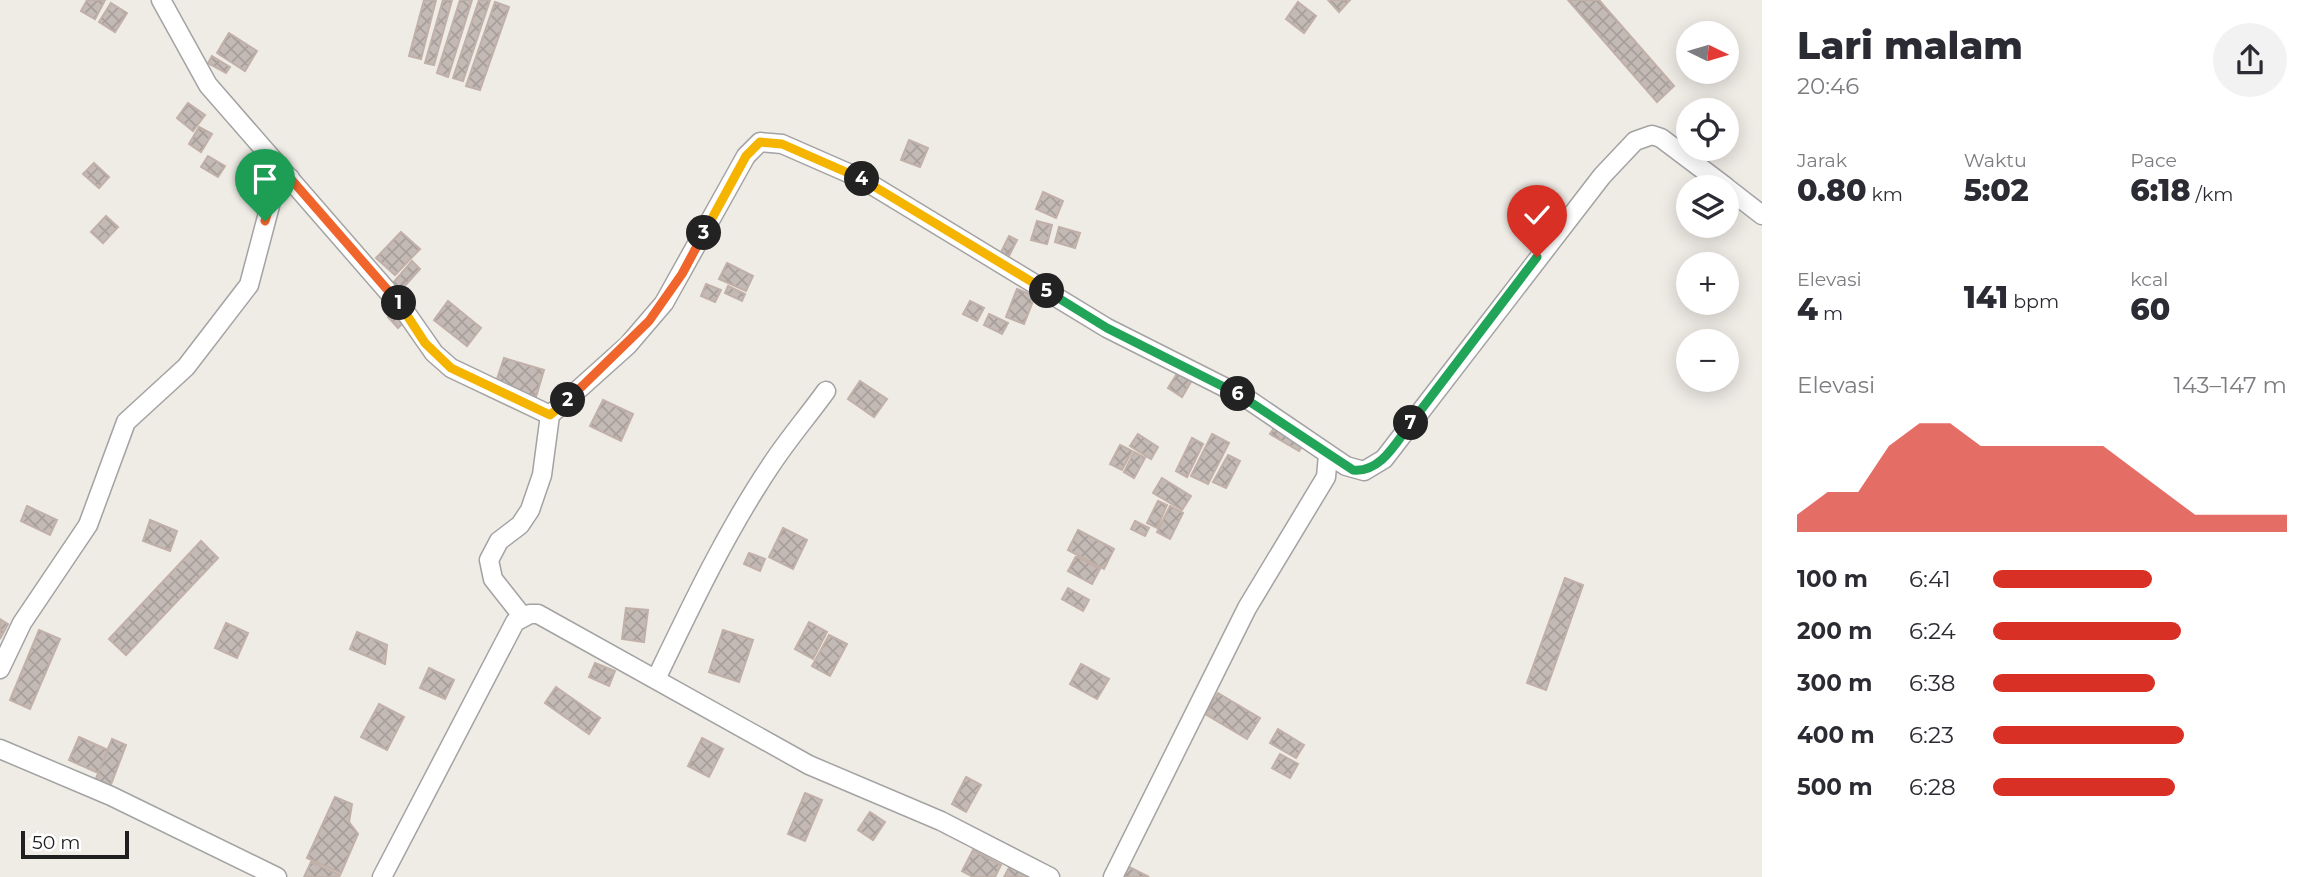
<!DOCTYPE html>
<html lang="id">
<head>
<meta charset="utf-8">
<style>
  body { margin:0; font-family:Montserrat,sans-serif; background:#f2f2f3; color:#2b2b33; height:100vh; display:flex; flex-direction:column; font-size:26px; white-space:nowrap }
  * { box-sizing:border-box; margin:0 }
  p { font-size:23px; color:#7c7c81 }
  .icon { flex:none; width:38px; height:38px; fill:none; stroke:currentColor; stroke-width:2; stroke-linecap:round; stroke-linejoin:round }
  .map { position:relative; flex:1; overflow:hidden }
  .sheet { display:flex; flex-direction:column; background:#fff; width:560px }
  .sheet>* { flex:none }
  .needle { width:46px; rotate:95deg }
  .tools { position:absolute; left:1676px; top:21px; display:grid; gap:14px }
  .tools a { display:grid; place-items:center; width:63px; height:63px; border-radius:50%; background:#fff; box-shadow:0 4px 18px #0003; font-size:35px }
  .scale { position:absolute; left:21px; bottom:18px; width:108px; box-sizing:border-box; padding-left:7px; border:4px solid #1f1f1f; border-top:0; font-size:19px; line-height:24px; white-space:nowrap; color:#1f1f1f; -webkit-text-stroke:5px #fff; paint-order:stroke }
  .pin { position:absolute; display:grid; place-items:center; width:60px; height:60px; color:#fff; margin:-72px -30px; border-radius:50% 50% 50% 0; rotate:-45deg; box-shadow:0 0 7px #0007 }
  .pin .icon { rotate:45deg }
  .km { position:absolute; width:35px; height:35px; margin:-18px; border-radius:50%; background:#222; color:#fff; font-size:19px; line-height:35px; text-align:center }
  .round { display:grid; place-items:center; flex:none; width:74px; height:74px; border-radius:37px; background:#f2f2f3 }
  .head { display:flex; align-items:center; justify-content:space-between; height:119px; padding:0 35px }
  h1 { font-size:38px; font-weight:800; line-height:52px }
  .metrics { display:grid; grid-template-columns:repeat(3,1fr); gap:10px; height:119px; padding:7px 35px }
  .metrics div { display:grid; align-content:center }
  .metrics b { font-size:30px; font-weight:800 }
  .metrics small { font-size:19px; font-weight:400 }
  .metrics p { font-size:19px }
  .chart { height:196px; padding:14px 35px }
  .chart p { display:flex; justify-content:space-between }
  .chart svg { width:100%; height:126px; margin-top:7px; fill:#d93025; opacity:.7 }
  ul { padding:0 35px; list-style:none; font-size:23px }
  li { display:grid; grid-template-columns:112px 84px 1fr; align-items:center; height:52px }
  li i { height:18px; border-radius:9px; background:#d93025 }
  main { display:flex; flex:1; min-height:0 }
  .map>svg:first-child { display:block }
  .building { fill:url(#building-cross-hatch); stroke:#c1b0a8; stroke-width:2 }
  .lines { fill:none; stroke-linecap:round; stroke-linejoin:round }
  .minor-casing { stroke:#a3a3a3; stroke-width:21 }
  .minor { stroke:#fff; stroke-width:18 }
  .split-1-casing { stroke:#fff; stroke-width:14 }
  .split-2-casing { stroke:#fff; stroke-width:14 }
  .split-3-casing { stroke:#fff; stroke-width:14 }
  .split-4-casing { stroke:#fff; stroke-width:14 }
  .split-5-casing { stroke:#fff; stroke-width:14 }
  .split-6-casing { stroke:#fff; stroke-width:14 }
  .split-7-casing { stroke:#fff; stroke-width:14 }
  .split-8-casing { stroke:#fff; stroke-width:14 }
  .split-1 { stroke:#f0652b; stroke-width:9 }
  .split-2 { stroke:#f5b400; stroke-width:9 }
  .split-3 { stroke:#f0652b; stroke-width:9 }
  .split-4 { stroke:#f5b400; stroke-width:9 }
  .split-5 { stroke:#f5b400; stroke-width:9 }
  .split-6 { stroke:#22a559; stroke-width:9 }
  .split-7 { stroke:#22a559; stroke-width:9 }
  .split-8 { stroke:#22a559; stroke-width:9 }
</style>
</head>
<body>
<main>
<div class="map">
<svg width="1762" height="877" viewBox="0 0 1762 877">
  <defs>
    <pattern id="building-cross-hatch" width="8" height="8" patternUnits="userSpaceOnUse" patternTransform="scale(1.75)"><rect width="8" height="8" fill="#c4bab5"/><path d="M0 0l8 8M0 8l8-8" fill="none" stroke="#a89f9b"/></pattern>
  </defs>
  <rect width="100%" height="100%" fill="#efebe5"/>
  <!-- building -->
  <path class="building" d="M87,0H105L95,19L81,11Z
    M424,0H436L421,59L409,56Z
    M443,0H452L434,65L425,63Z
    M460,0H472L448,77L437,73Z
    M479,0H490L463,81L453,78Z
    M1328,0H1350L1339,12Z
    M1568,0H1599L1674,86L1657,102Z
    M495,2L509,7L480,90L466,86Z
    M1298,2L1316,16L1304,33L1286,19Z
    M111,3L127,13L115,32L99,22Z
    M229,33L257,51L245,71L217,53Z
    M212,56L230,67L226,73L208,63Z
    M188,103L205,115L193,131L177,118Z
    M199,127L212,134L201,152L189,144Z
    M909,140L928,148L920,167L901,160Z
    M208,156L225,166L218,177L201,167Z
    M94,163L109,177L99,188L83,174Z
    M1043,192L1063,201L1056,218L1036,209Z
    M106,216L118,227L103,243L91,232Z
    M1037,221L1052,225L1047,244L1031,240Z
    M1059,227L1080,233L1075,248L1055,242Z
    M401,232L420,249L395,275L376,258Z
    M1009,236L1017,240L1009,256L1001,252Z
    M412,261L420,269L401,290L393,283Z
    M727,263L753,276L746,291L719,279Z
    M706,284L721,290L715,302L701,296Z
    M728,286L745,294L742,301L725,293Z
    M1017,289L1035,296L1024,324L1006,317Z
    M448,301L481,328L467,346L434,320Z
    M970,301L984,308L977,321L963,314Z
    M397,308L407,319L398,328L388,317Z
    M989,314L1008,323L1002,334L984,325Z
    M504,358L544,370L536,397L495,385Z
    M1178,372L1192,380L1182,397L1168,388Z
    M860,381L887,399L874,417L848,399Z
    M603,400L633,414L621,441L590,426Z
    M1277,423L1306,440L1299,451L1270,434Z
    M1138,434L1158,447L1151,459L1130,446Z
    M1212,434L1229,443L1208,484L1191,476Z
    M1192,438L1203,444L1187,477L1176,471Z
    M1120,445L1132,451L1122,470L1110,464Z
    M1134,452L1145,458L1134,478L1124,472Z
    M1228,455L1240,461L1226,488L1213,482Z
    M1162,478L1191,496L1182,510L1153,493Z
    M1158,501L1167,505L1157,528L1147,523Z
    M27,506L57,520L50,535L21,521Z
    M1170,506L1183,513L1170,539L1157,532Z
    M150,520L177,531L170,551L143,541Z
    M1135,521L1149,528L1145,536L1131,529Z
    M783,528L807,540L793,569L769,557Z
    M1078,530L1114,549L1104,569L1068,550Z
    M201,541L218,558L126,655L109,639Z
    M749,553L765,559L760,571L744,564Z
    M1076,556L1100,569L1092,584L1068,571Z
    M1565,578L1583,585L1546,690L1527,683Z
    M1068,588L1089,600L1083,611L1062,599Z
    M626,608L648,610L644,642L622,639Z
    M0,619L8,624L0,639Z
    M809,622L827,632L813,659L795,649Z
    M226,623L248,633L237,658L215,648Z
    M39,630L60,639L30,709L10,700Z
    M723,630L753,640L739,682L709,672Z
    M357,632L387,645L385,664L350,649Z
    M829,635L847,644L830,676L812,666Z
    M595,663L615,671L609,686L589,677Z
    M1081,664L1109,679L1097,699L1070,684Z
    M429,668L454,680L445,699L420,688Z
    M556,687L600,718L589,734L545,703Z
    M1218,693L1260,718L1247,739L1205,714Z
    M379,704L404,717L387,750L361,737Z
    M1278,729L1304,745L1296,758L1270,743Z
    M79,737L108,750L98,773L69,760Z
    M702,738L723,749L709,777L688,766Z
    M112,739L126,745L110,787L95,781Z
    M1280,754L1298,764L1290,778L1272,768Z
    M966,777L981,785L966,812L952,804Z
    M805,793L822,800L805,841L788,834Z
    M335,797L352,804L349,822L358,834L341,873L307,858Z
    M870,812L885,822L873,840L858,830Z
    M973,850L1001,865L995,877H973L962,871Z
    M311,862L340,875L339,877H304Z
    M1011,864L1030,875V877H1004Z
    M1127,866L1149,877H1122Z"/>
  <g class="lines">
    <defs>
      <path id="minor" d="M161,0L208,85L404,310L434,353L451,368L550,415
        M1727,188L1762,215
        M523,617L493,579L489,560L499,541L520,525L530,510L542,475L550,415L628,345L664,303L746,156L760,142L782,144L862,179L1107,328L1246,398L1346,466L1364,471L1384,459L1602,176L1635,141L1652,135L1661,138L1726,187
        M0,669L22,623L88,525L126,422L186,367L249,285L272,198L290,178
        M656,679C691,606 726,532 771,465C788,439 808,416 826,391
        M0,749L111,796L277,877
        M382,877L515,622L530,614H538L809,765L941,821L1050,877
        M1113,877L1247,608L1326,477L1328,455"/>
    </defs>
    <!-- minor casing -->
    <use href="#minor" class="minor-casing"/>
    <!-- minor -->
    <use href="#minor" class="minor"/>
  </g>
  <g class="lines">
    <defs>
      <path id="split-1" d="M265,221L272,198L290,178L399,303"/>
      <path id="split-2" d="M399,303L425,343L451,368L550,415L568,400"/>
      <path id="split-3" d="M568,400L649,321L682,274L704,233"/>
      <path id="split-4" d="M704,233L746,156L760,142L782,144L862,179"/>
      <path id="split-5" d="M862,179L1047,291"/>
      <path id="split-6" d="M1047,291L1107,328L1238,394"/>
      <path id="split-7" d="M1238,394L1353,470C1381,473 1396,442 1411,423"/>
      <path id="split-8" d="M1411,423L1537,257"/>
    </defs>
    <!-- split-1 casing -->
    <use href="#split-1" class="split-1-casing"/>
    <!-- split-2 casing -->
    <use href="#split-2" class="split-2-casing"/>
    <!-- split-3 casing -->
    <use href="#split-3" class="split-3-casing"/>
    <!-- split-4 casing -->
    <use href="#split-4" class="split-4-casing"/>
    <!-- split-5 casing -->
    <use href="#split-5" class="split-5-casing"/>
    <!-- split-6 casing -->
    <use href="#split-6" class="split-6-casing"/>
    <!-- split-7 casing -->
    <use href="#split-7" class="split-7-casing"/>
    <!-- split-8 casing -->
    <use href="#split-8" class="split-8-casing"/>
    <!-- split-1 -->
    <use href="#split-1" class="split-1"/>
    <!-- split-2 -->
    <use href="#split-2" class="split-2"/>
    <!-- split-3 -->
    <use href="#split-3" class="split-3"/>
    <!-- split-4 -->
    <use href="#split-4" class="split-4"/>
    <!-- split-5 -->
    <use href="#split-5" class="split-5"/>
    <!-- split-6 -->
    <use href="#split-6" class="split-6"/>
    <!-- split-7 -->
    <use href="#split-7" class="split-7"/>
    <!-- split-8 -->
    <use href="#split-8" class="split-8"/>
  </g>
</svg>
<div class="tools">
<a><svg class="needle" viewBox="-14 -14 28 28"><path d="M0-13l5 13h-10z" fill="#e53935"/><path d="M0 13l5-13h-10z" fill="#7c7c81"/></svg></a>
<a><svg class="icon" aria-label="locate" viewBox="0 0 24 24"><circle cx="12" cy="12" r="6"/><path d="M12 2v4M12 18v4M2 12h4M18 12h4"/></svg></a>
<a><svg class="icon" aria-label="layers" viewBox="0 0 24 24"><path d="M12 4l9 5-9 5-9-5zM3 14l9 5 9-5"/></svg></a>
<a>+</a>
<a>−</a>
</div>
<div class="scale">50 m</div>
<div class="pin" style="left:265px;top:221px;background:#1e9e55"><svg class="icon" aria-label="arrive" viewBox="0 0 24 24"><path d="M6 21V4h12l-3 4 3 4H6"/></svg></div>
<div class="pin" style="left:1537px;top:257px;background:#d93025"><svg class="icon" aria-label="check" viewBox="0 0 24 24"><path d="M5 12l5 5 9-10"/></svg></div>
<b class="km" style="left:399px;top:303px">1</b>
<b class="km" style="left:568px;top:400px">2</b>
<b class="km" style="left:704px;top:233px">3</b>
<b class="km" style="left:862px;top:179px">4</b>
<b class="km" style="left:1047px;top:291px">5</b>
<b class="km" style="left:1238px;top:394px">6</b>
<b class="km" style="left:1411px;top:423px">7</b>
</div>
<section class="sheet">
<div class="head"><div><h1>Lari malam</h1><p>20:46</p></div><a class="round"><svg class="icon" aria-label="share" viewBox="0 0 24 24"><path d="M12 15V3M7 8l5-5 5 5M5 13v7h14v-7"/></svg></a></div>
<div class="metrics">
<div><p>Jarak</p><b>0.80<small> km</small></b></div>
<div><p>Waktu</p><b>5:02</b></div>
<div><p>Pace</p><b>6:18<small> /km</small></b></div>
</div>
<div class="metrics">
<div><p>Elevasi</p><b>4<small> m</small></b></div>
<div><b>141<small> bpm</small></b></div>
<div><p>kcal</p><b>60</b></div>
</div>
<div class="chart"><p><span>Elevasi</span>143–147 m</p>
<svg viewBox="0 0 160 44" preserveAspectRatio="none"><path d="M0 44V38L10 30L20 30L30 14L40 6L50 6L60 14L70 14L80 14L90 14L100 14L110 22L120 30L130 38L140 38L150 38L160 38V44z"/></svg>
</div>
<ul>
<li><b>100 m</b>6:41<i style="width:54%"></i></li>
<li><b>200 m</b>6:24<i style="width:64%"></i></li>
<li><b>300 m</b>6:38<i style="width:55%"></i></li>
<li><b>400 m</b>6:23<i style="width:65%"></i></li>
<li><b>500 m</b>6:28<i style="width:62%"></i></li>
</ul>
</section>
</main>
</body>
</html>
